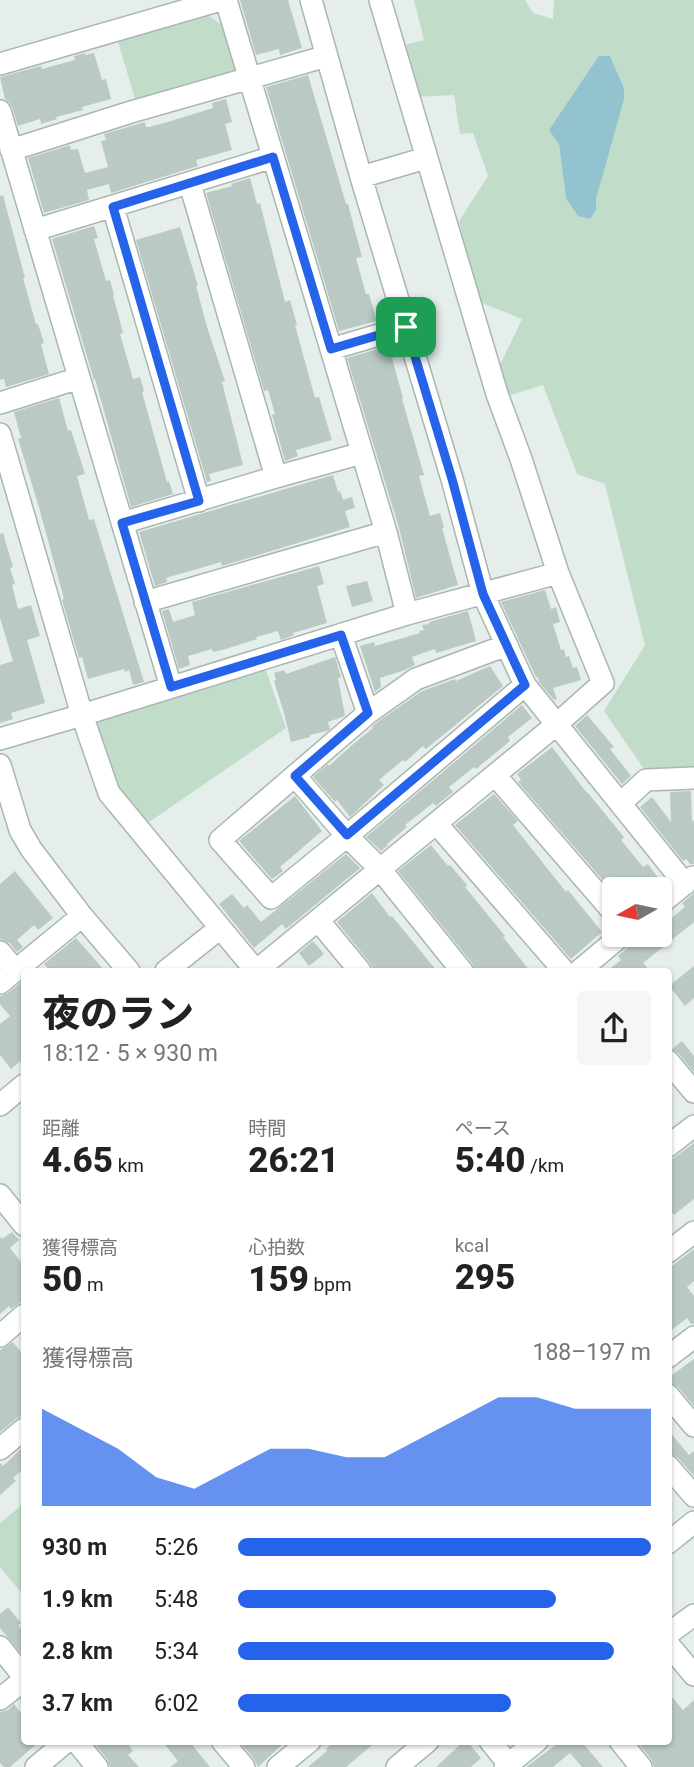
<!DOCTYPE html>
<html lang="ja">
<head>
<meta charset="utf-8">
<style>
  body { margin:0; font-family:Roboto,"Noto Sans JP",sans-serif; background:#f6f6f6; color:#222; height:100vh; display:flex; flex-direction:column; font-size:26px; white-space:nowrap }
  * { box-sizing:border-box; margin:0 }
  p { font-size:23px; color:#767676 }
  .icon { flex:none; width:38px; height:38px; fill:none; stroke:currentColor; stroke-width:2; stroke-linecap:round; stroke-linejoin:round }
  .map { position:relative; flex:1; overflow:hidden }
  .side { position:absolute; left:21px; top:968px; width:651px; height:777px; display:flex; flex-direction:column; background:#fff; border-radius:7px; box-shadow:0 2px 5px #0004 }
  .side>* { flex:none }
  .needle { width:46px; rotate:261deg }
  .buttons { position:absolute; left:602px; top:877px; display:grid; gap:14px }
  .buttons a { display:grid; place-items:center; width:70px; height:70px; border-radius:7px; background:#fff; box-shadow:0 2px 5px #0004; font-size:35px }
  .pin { position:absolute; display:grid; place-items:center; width:60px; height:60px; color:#fff; margin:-30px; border-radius:14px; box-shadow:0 4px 10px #0006 }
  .round { display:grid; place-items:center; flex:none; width:74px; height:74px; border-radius:7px; background:#f6f6f6 }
  .head { display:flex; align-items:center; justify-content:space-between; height:119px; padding:0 21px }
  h1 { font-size:38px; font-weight:800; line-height:52px }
  .stats { display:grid; grid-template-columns:repeat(3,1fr); gap:10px; height:119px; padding:7px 21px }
  .stats div { display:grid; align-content:center }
  .stats b { font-size:35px; font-weight:800 }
  .stats small { font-size:19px; font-weight:400 }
  .stats p { font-size:19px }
  .chart { height:196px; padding:14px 21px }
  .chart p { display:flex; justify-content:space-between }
  .chart svg { width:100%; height:126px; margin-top:7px; fill:#2563eb; opacity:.7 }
  ul { padding:0 21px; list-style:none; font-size:23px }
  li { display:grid; grid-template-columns:112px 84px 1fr; align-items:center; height:52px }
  li i { height:18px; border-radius:9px; background:#2563eb }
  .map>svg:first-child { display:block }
  .green { fill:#c1ddca; fill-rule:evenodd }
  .water { fill:#92c3ce }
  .building { fill:#bbc9c4 }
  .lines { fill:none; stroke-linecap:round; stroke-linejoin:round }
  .minor-casing { stroke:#a9b6b2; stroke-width:24 }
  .minor { stroke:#fff; stroke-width:21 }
  .route-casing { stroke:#fff; stroke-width:14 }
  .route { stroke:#2563eb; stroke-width:9 }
</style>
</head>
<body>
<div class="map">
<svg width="694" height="1767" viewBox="0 0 694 1767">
  <rect width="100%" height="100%" fill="#e6eeeb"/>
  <!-- green -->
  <path class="green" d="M414,0H525L533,13L553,19L554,0H694V768L646,772L604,711L645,645L605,484L577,474L543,385L508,396L498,369L522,319L477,301L459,221L488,176L473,133L460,134L454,95L415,97L401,46L424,40ZM610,56L624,88L596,199V210L566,198L559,144Z
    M209,16L221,24L236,68L231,76L136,102L118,42Z
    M262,659L286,728L139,829L82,715Z
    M24,1503V1596L0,1567V1523Z"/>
  <!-- water -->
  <path class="water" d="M599,56H610L624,88V99L596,199V210L590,219L578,216L566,198L559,144L549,130Z"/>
  <!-- building -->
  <path class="building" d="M240,0H288L302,48L280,55L279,49L256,55Z
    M85,53V55L94,53L102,80L106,79L111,99L82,107L83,110L56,117L57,119L41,124L40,119L18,126L12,107L9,102L5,99L0,77L41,66L42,69L75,60L74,56Z
    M308,75L346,204H348L362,257L356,258L366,294H369L377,321L339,331L266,87Z
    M226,99L232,122L225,124L232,150L196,160L198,166L111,193L109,184L87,190L89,200L44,213L28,158L70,145L71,150L78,149L85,173L108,167L101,141L106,140L104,134L145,122L146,127H149L171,121L213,108L212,103Z
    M250,178L257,204L260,203L285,302L290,300L297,325H295L315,398L319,397L332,440L296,450L298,456L285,461L272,415L275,414L268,390L264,391L206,193L232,186L231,184Z
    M3,195L25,278H23L36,324H38L44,343L41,344L49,374L6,387L4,379L0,380V196Z
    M94,226L98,238L94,239L106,281L110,280L114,295H113L123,333L120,334L133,379L140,377L144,391L142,392L167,482L169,481L173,494L131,507L95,379L94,380L52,239Z
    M180,227L198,286H196L207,327L225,381L222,382L243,465L209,474L211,481L207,482L136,240Z
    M392,345L395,357L392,358L403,398L402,399L424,475L419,476L430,516L440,513L444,528H442L458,585L416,598L399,528L347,358Z
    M59,398L68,431L71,430L85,474L77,476L89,520L94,519L144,682L133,685L129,670L125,672L124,669L88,679L82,657L79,658L62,600L64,599L38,504L18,439L21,438L14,412Z
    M333,475L338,492L340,491L343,500L352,497L355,508L345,511L350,527L222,566L221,562L166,578L167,582L155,586L139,532Z
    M3,533L13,567L10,568L15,584L12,585L18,609L31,605L40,636L27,640L45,703L11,713L13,719L0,723V665L13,661L0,618V534Z
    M319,566L324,584L317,586L327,623L293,633L294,635L281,640L278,631L256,637L257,639L226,649L213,652L212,649L188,656L190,665L179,669L162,611L169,609L173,622L195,615L192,602Z
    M367,581L373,601L352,607L346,586Z
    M545,590L551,609L556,607L560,622L553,624L561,650L564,649L566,657L569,656L573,668L577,667L581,680L553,688L557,699L554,700L539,682L538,677H536L501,602Z
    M468,611L476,641L436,653L435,649L412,657L415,665L405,670L380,678L381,687L375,692L360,646L374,642L375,646L420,633L419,631L424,630L422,625L429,624V622Z
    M335,657L341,677L338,678L345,716L328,722L330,729L327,731L310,735V737L291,742L284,713L274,681L276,680L274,673L284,670L286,674Z
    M490,666L503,686L426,749L423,746L405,762L403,760L379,780L384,785L350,817L337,800L335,802L313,777L328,764L329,766L351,746L373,728L372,727L376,723L422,691L455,679L456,681Z
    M522,705L532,718L508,737L510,741L476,769L474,767L449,787L453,792L436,806L433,803L405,825L407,827L387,844L388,845L381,851L366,837Z
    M587,715L614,747L610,749L631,776L622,784L575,726Z
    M552,747L587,793H588L624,837L621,840L643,867L648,864L657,876L656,878L662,885L658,889H614V893L518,782L521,780L517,774Z
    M691,791L692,822L694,820V864H690L686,859L683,861L640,807L652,797L671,822L670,792Z
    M494,794L518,821L513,825L566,892L568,890L602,932L571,959L455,825Z
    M295,796L322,831L280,867L283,871L272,879L239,841Z
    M431,845L448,866L450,865L467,885L465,887L505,936L503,937L530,971H475L472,963L398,871Z
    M346,854L360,868L286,929L282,924L254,948L219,904L232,894L244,908L247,905L261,922Z
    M15,871L53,918L38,930L34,925L17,940L23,947L17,952L10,943L0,939V884Z
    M372,893L390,917L392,916L437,971H374L370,963L337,922Z
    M694,893V922L643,963L650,971H607L621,960L618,956L644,934H660V917L664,916L668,921L685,907L682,903Z
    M76,938L105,971H50L44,964Z
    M313,941L324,954L309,966L299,953Z
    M694,966V998L685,1006L669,986Z
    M24,980V1058L11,1069L0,1055V1024L10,1016L0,1004V996L8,993Z
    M682,1041L694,1056V1072L678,1053L672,1049Z
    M694,1143V1199L674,1215L668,1208V1162Z
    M12,1232L19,1240L10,1248L24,1266V1300L11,1309L9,1306L0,1314V1237L2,1239Z
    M694,1249V1281L687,1287L694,1296V1324H691L687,1318L668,1333V1269Z
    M13,1342L24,1356V1415L16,1419L0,1432V1350Z
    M694,1359V1406L678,1387L668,1382V1378Z
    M668,1430L689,1455L694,1451V1476L677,1457L668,1453Z
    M24,1446V1468L13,1478L16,1481L0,1495V1463L3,1466Z
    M8,1607L21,1623L18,1625L24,1633V1657L0,1628V1614Z
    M668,1692L683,1710L694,1700V1767H654L651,1759L637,1741H668Z
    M14,1704L24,1717V1741H40L10,1767H4L0,1763V1712L8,1710Z
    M93,1741H126L133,1751L128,1755L139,1767H110L107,1759Z
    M162,1741H189L210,1767H170L178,1761Z
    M239,1741H286L258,1767L254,1759Z
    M335,1741H377L346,1767H308L327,1751L326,1749Z
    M464,1741H467L481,1758L471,1767H436Z
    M561,1741H583L582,1742L603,1767H582L570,1753L553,1767H526Z"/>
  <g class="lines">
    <defs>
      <path id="minor" d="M311,0L361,177L452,479L483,594L525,685L685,884
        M0,64L221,0
        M0,111L171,687
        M11,150L131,112L327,56
        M361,177L426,158
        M190,184L276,477
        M113,207L199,501
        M35,230L273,157
        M331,349L406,327
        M0,403L79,378
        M0,434L82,715L109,793L256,971
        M122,523L276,477L362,453
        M145,602L386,532
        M407,614L558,573
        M341,635L368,713
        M507,645L416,679L368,713L220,840L271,898L347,836L525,685
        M0,739L82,715L407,614L386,532L226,0
        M0,765L20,830L31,849L82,916L129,971
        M495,775L614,913
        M295,776L347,836L380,869L462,971
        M621,803L646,780L694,778
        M436,823L564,971
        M660,904L693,877
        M318,920L360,971
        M0,952L15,970
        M166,971L220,928
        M256,971L557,724L603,683L558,573L521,459L497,394L380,0
        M579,971L623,934
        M0,983L82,916
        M668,1061L694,1092
        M0,1105L24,1085
        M668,1146L694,1126
        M0,1195L24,1225
        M668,1252L694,1232
        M0,1336L24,1315
        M668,1357L694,1337
        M668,1395L694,1426
        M0,1449L24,1429
        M668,1466L694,1496
        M668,1543L694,1522
        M668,1634L694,1615
        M668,1644L694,1675
        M0,1647L24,1677
        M0,1699L24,1680
        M76,1741L97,1767
        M222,1741L244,1767
        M490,1741L511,1767
        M620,1741L641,1767
        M36,1767L67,1741
        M278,1767L310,1741
        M397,1767L428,1741
        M505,1767L537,1741"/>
    </defs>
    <!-- minor casing -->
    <use href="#minor" class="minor-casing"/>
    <!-- minor -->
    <use href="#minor" class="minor"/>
  </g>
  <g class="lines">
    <defs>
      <path id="route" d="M273,157L331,349L406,327L452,479L483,594L525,685L347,835L295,776L368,713L341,635L171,687L122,523L199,501L113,207Z"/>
    </defs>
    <!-- route casing -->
    <use href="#route" class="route-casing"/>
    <!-- route -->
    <use href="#route" class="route"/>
  </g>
</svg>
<div class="buttons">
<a><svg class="needle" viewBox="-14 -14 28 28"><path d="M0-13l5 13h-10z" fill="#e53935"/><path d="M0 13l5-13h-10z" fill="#767676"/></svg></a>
</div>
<div class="pin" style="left:406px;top:327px;background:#1e9e55"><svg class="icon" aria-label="arrive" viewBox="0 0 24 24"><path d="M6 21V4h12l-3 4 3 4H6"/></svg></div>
<section class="side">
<div class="head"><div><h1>夜のラン</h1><p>18:12 · 5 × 930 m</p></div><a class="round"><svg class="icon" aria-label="share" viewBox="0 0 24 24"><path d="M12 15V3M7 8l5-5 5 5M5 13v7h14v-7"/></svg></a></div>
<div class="stats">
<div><p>距離</p><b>4.65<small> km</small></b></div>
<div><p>時間</p><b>26:21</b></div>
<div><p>ペース</p><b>5:40<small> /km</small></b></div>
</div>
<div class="stats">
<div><p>獲得標高</p><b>50<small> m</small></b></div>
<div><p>心拍数</p><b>159<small> bpm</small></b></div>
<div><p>kcal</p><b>295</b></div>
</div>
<div class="chart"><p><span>獲得標高</span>188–197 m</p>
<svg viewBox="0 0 160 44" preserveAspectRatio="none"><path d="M0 44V10L10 17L20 24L30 34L40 38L50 31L60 24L70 24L80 27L90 27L100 20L110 13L120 6L130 6L140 10L150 10L160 10V44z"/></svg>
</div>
<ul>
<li><b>930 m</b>5:26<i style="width:100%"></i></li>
<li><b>1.9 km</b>5:48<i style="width:77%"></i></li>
<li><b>2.8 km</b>5:34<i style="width:91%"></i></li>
<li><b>3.7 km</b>6:02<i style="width:66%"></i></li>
</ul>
</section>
</div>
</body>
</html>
